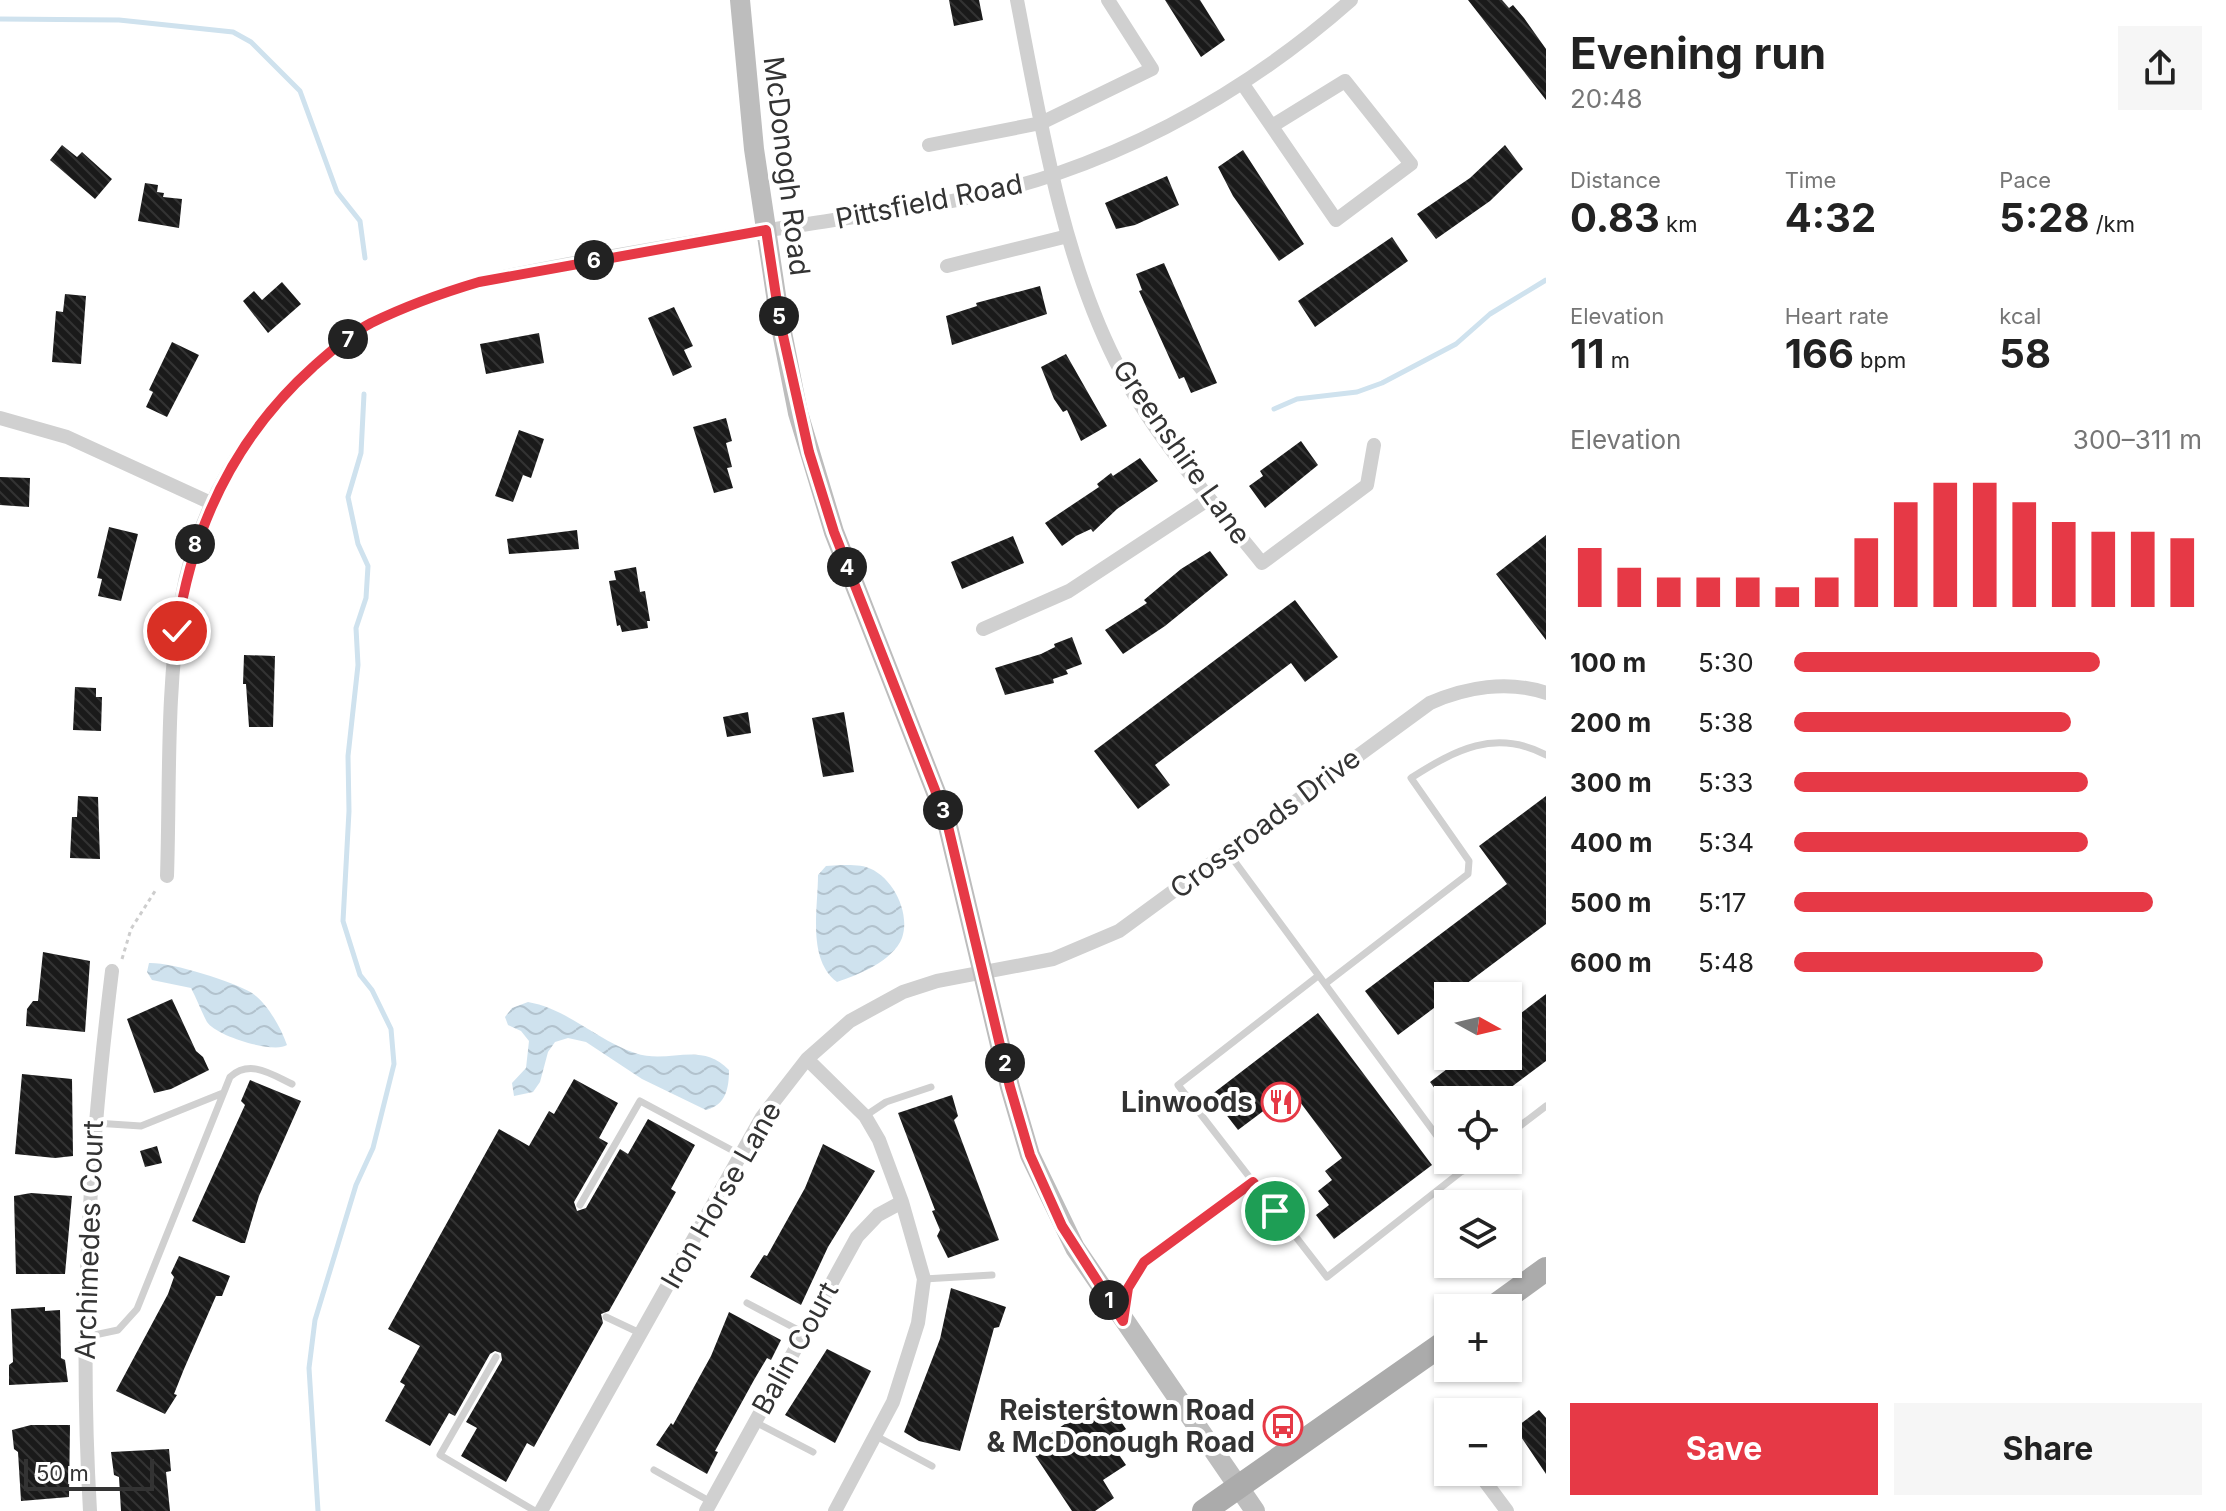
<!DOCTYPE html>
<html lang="en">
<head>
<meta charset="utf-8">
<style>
  body { margin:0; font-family:Inter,sans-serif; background:#f6f6f6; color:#222; height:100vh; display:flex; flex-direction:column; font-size:30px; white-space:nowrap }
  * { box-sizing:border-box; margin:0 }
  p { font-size:26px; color:#767676 }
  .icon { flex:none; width:44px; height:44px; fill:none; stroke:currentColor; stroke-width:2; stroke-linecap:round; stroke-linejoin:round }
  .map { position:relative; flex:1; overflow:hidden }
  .side { display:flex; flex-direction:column; background:#fff; width:680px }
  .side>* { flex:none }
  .needle { width:52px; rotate:98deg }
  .fabs { position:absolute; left:1434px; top:982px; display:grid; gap:16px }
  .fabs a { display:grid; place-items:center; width:88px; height:88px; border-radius:0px; background:#fff; box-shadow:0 2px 6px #0004; font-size:40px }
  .scale { position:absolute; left:24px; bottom:20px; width:130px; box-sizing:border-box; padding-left:8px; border:4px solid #333; border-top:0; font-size:22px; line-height:28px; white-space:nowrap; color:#333; -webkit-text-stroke:6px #fff; paint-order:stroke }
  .pin { position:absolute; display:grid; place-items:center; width:68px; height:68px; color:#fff; margin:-34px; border:4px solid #fff; border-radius:50%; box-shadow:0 2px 8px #0007 }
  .km { position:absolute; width:40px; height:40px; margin:-20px; border-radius:50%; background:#222; color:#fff; font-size:22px; line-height:40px; text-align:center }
  .round { display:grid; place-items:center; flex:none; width:84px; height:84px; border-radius:0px; background:#f6f6f6 }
  .overview { display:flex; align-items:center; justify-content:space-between; height:136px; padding:0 24px }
  h1 { font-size:44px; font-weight:700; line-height:60px }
  .figures { display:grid; grid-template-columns:repeat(3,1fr); gap:12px; height:136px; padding:8px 24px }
  .figures div { display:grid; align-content:center }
  .figures b { font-size:40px; font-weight:700 }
  .figures small { font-size:22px; font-weight:400 }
  .figures p { font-size:22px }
  .chart { height:224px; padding:16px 24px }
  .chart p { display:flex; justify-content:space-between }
  .chart svg { width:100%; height:144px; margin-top:8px; stroke:#e63946; stroke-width:6 }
  .action { display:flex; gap:16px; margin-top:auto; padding:16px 24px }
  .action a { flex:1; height:92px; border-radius:0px; background:#e63946; color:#fff; font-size:32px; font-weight:700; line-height:92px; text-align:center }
  .action a+a { background:#f6f6f6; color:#222 }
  ul { padding:0 24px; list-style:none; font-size:26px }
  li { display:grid; grid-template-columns:128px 96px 1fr; align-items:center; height:60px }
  li i { height:20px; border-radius:10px; background:#e63946 }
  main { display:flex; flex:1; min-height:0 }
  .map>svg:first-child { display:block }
  .water { fill:url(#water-waves) }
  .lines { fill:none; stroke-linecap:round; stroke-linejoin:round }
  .stream { stroke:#cfe2ee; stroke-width:5 }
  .building { fill:url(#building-back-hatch) }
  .path { stroke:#cdcdcd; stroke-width:3; stroke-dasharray:4 4; stroke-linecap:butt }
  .lane { stroke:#d0d0d0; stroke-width:7 }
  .street { stroke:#d0d0d0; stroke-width:14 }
  .secondary { stroke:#bdbdbd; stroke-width:20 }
  .primary { stroke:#ababab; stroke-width:24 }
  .route-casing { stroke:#fff; stroke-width:16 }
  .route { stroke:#e63946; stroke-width:10 }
  .labels { text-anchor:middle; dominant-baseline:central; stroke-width:8; stroke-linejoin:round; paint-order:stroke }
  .street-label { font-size:28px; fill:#333; stroke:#fff }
  .poi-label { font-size:28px; font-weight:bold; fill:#333; stroke:#fff; text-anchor:end }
</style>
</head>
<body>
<main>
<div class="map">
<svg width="1546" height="1511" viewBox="0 0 1546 1511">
  <defs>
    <pattern id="water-waves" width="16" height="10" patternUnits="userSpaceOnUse" patternTransform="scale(2)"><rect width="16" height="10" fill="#cfe2ee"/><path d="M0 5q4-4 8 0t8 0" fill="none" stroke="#b2c2cd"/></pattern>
    <pattern id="building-back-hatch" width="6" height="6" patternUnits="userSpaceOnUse" patternTransform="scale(2)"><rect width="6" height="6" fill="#1a1a1a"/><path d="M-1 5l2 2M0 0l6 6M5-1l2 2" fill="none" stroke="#333"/></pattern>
  </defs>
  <rect width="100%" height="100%" fill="#fff"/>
  <!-- water -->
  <path class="water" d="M841,865C849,865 859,865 866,867C892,875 911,912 902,938C893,961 858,975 837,982C807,959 818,910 818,875L826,866Z
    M149,963C170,962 233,981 252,993C268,1004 281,1028 287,1045C274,1054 216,1036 207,1022C201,1011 197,999 191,988L152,980L147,972Z
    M528,1002C568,1009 596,1040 635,1053C669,1065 700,1040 729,1070C729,1088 726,1105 706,1110L642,1079L586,1042L568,1038L555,1042L548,1052L540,1082L533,1092L514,1096L512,1083L526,1068L529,1041L521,1031L508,1025L505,1017L512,1008Z"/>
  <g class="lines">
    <!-- stream -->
    <path class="stream" d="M0,19L119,20L233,32L251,42L300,91L337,192L360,221L365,258
      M1274,409L1297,399L1357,392L1382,383L1456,344L1490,314L1546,280
      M318,1511L309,1368L315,1320L356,1185L373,1148L394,1064L391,1029L372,990L360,975L343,921L349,811L348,756L358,665L356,628L366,598L368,566L358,544L348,497L361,453L364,394"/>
  </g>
  <!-- building -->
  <path class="building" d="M949,0H979L983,20L954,26Z
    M1165,0H1200L1225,40L1201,57Z
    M1468,0H1502L1509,8L1513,5L1524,18L1546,49V100Z
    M62,145L77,157L82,152L112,179L95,199L50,160Z
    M1505,145L1523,169L1490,201L1436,239L1417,214L1470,178Z
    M1243,150L1304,244L1279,261L1233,196L1218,167Z
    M1167,176L1179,205L1135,225L1116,229L1105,203Z
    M145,183L158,185L157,192L164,193L163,197L182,199L179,228L138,221Z
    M1392,237L1408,261L1315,327L1298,301Z
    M1164,263L1217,383L1191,393L1184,377L1179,379L1139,291L1142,290L1136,274Z
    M282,282L301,304L268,333L243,301L254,291L262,300Z
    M1040,286L1047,314L952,345L946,316L977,306L976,303Z
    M65,294L86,296L81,364L52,362L56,311L63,312Z
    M674,307L693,346L684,350L692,367L673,376L648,318Z
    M539,333L544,363L486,374L480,344Z
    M172,342L199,355L167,417L146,407L153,392L149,390Z
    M1066,354L1107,426L1081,441L1067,410L1063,412L1054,399L1041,367Z
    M726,418L732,441L726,443L732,467L727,468L733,488L714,493L693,427Z
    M519,430L544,439L531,478L523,475L513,502L495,496Z
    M1301,441L1318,465L1265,508L1249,486L1263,476L1260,471Z
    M1140,458L1158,481L1117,509L1093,532L1091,529L1076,536L1062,546L1045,523L1099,487L1097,484L1111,473L1113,476Z
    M0,477L30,478L29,507L0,505Z
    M109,527L138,534L121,601L98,596L102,579L97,578Z
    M577,530L579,549L509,554L507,539Z
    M1546,535V640L1496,574Z
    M1013,536L1024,563L962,589L951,562Z
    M1210,551L1228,575L1165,626L1123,654L1105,630L1147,603L1144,600L1181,569Z
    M636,567L640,592L645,591L650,621H647L648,628L622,632L620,625L617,626L609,581L616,580L614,571Z
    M1295,600L1338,657L1305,682L1291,663L1155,765L1170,785L1138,809L1094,751Z
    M1072,637L1082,664L1066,670L1068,674L1053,679L1054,683L1005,695L995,668L1041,654L1055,647L1054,644Z
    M244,655L275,656L273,727H249L246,684H243Z
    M75,687L96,688V697H102L101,731L73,730Z
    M748,712L751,733L727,737L723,717Z
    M844,712L854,772L823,777L812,718Z
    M78,796L98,797L100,859L70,858L72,817H77Z
    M1546,796V924L1398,1035L1365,991L1507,884L1479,846Z
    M43,952L90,961L85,1032L26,1026L27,1009L33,1001H38Z
    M1546,994V1061L1494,1100H1443L1430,1082L1464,1056H1508V1023Z
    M172,999L196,1051L203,1057L209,1070L171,1089L154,1093L127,1019Z
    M1318,1013L1432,1165L1334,1239L1316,1215L1329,1205L1318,1191L1332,1180L1325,1171L1342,1158L1300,1102L1283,1115L1274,1103L1238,1130L1211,1095Z
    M22,1074L72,1079L73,1156L55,1158L15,1154Z
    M574,1079L618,1103L599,1138L608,1143L574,1202L577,1211L586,1208L620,1149L628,1154L648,1119L695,1145L671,1189L676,1192L609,1311L601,1314L603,1323L534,1447L527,1443L506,1482L461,1456L477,1428L466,1422L502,1360L501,1353L495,1351L490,1354L455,1416L449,1413L430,1446L385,1421L405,1385L400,1382L420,1346L388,1329L499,1129L529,1146L549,1111L554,1114Z
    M250,1080L301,1101L259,1196L245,1243H241L192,1221L245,1105L241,1101Z
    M952,1095L958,1116L954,1120L999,1240L948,1258L937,1236L940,1230L932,1211L935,1210L898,1113Z
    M823,1144L875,1171L828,1247L801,1305L750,1277L764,1255L767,1256L805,1188Z
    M157,1146L162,1163L145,1167L140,1151Z
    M31,1193L72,1196L65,1274H16L14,1196Z
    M179,1256L230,1276L222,1296H216L184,1369L174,1394L177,1395L165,1414L116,1391L168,1294L174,1277L171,1273Z
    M951,1288L1006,1307L999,1327L994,1328L960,1451L919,1441L904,1432L940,1339Z
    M45,1307V1311L60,1310L61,1358L65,1360L68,1382L9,1385V1365L13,1362L11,1309Z
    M729,1312L781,1340L771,1360L767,1358L754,1380L715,1451L718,1452L707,1474L656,1445L671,1423L673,1425L711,1356Z
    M827,1349L871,1371L835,1443L785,1415Z
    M1104,1397L1126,1429L1109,1440L1126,1465L1103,1480L1114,1498L1095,1511H1072L1030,1448Z
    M1539,1410L1546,1418V1474L1515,1428Z
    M31,1425H70L69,1497L21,1501L18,1452L14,1449L12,1430Z
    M169,1449L171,1471L166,1472L170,1511H121L119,1477L114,1475L111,1452Z"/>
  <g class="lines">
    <!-- path -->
    <path class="path" d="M122,959L131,929L157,888"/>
    <!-- lane -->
    <path class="lane" d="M1227,851L1448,1151
      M1318,976L1178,1085L1327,1277L1476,1160
      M1325,984L1468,874L1469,861L1411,778C1455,750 1495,728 1546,755
      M865,1116L886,1102L931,1087
      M95,1123L141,1126L223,1093
      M1508,1135L1546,1106
      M1455,1160L1463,1171
      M580,1205L640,1101L741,1155
      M924,1279L992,1275
      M747,1303L804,1333
      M1124,1311L1128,1288L1144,1262L1253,1182
      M606,1317L642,1334
      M85,1337L118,1330L137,1309L230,1077C250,1059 271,1074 292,1084
      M496,1357L440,1455L535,1511
      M755,1422L813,1452
      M876,1436L932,1466
      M654,1470L711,1502"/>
    <!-- street -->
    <path class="street" d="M1017,0C1040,119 1061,253 1116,362C1153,435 1211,500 1262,563L1367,485L1374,445
      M1242,83L1336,220L1411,164L1345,81L1272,126
      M929,145L1041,123L1152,69L1108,0
      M947,266L1068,236
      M0,418L67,437L211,503
      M983,629L1069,591L1209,499
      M167,876C170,785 166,691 181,602C197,508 247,426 317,363C333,349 352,333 371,323C405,306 442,293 479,282C583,260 689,242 795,226C882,212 972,203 1056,174C1166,136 1264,77 1351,0
      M807,1059L865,1116L879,1140L902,1202L924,1279L918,1323L893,1402L835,1511
      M1478,1472L1507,1511
      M90,1511C79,1323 89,1157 112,971
      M541,1511L762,1117L807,1059L850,1021L903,992L937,981L1053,959L1119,931L1430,703C1466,687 1508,680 1546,693
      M706,1511L857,1237L878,1215L902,1202"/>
    <!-- secondary -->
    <path class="secondary" d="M740,0L754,149L780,322L798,413L834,532L946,818L1010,1087L1030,1155L1075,1248L1255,1511"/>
    <!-- primary -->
    <path class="primary" d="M1492,1308L1546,1269
      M1204,1511L1448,1340"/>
  </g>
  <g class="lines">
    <defs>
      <path id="route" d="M177,631C192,528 234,438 313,367C330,352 350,334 371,323C406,306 442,293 479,282L766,230L780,322L809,452L834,532L946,818L1010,1087L1030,1155L1062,1226L1123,1321L1128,1288L1144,1262L1253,1182L1275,1211"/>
    </defs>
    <!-- route casing -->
    <use href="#route" class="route-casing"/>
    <!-- route -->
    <use href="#route" class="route"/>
  </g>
  <!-- icons -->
  <defs>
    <symbol id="restaurant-ring" viewBox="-11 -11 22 22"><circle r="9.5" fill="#fff" stroke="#e63946" stroke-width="1.5"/><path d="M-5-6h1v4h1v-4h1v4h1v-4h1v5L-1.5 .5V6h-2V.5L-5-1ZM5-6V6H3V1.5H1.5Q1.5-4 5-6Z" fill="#e63946"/></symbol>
    <symbol id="bus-ring" viewBox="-11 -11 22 22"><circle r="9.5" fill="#fff" stroke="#e63946" stroke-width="1.5"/><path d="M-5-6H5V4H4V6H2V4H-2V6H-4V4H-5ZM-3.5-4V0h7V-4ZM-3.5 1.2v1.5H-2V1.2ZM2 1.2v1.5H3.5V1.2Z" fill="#e63946"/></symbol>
  </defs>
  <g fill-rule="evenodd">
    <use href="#restaurant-ring" x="1259" y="1080" width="44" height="44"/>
    <use href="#bus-ring" x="1261" y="1404" width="44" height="44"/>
  </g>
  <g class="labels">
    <!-- street labels -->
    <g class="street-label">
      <text transform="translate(787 166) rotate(83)">McDonogh Road</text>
      <text transform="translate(929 201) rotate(-11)">Pittsfield Road</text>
      <text transform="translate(1182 452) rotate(55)">Greenshire Lane</text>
      <text transform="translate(1265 823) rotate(-37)">Crossroads Drive</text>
      <text transform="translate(721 1195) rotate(-60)">Iron Horse Lane</text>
      <text transform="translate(89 1240) rotate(-88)">Archimedes Court</text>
      <text transform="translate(795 1348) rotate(-61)">Balin Court</text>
    </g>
    <!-- poi labels -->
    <g class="poi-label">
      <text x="1253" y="1102">Linwoods</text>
      <text x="1255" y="1410">Reisterstown Road<tspan x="1255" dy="32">&amp; McDonough Road</tspan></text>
    </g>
  </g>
</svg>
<div class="fabs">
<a><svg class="needle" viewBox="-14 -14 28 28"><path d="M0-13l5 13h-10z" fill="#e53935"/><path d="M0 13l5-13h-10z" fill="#767676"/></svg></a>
<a><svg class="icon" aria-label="locate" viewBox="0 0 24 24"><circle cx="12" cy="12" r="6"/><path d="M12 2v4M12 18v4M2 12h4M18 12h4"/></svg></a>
<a><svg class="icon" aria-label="layers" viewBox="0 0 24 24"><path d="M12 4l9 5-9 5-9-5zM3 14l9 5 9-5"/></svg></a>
<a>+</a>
<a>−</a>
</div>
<div class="scale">50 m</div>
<div class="pin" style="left:1275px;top:1211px;background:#1e9e55"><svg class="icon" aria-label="arrive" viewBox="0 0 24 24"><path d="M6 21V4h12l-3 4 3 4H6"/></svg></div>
<div class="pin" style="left:177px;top:631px;background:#d93025"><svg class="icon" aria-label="check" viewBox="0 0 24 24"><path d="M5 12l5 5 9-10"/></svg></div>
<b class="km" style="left:1109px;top:1300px">1</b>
<b class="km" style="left:1005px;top:1063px">2</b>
<b class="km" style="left:943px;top:810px">3</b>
<b class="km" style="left:847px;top:567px">4</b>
<b class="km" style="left:779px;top:316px">5</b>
<b class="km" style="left:594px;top:260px">6</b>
<b class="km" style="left:348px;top:339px">7</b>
<b class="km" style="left:195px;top:544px">8</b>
</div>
<section class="side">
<div class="overview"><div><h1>Evening run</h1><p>20:48</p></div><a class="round"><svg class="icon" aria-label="share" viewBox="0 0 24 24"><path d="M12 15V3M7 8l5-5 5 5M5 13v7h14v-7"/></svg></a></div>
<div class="figures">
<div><p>Distance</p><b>0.83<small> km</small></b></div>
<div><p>Time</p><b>4:32</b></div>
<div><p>Pace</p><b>5:28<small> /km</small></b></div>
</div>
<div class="figures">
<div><p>Elevation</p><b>11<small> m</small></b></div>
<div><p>Heart rate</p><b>166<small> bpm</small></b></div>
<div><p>kcal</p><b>58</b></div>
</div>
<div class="chart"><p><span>Elevation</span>300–311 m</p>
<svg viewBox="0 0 160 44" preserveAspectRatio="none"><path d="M5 44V26M15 44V32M25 44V35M35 44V35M45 44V35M55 44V38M65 44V35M75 44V23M85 44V12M95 44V6M105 44V6M115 44V12M125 44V18M135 44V21M145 44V21M155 44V23"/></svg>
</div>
<ul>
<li><b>100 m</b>5:30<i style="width:75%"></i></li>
<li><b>200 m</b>5:38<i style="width:68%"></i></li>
<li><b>300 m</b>5:33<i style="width:72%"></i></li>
<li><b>400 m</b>5:34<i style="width:72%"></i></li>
<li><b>500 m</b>5:17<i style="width:88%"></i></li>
<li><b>600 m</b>5:48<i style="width:61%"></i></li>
</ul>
<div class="action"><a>Save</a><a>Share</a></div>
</section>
</main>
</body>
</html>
